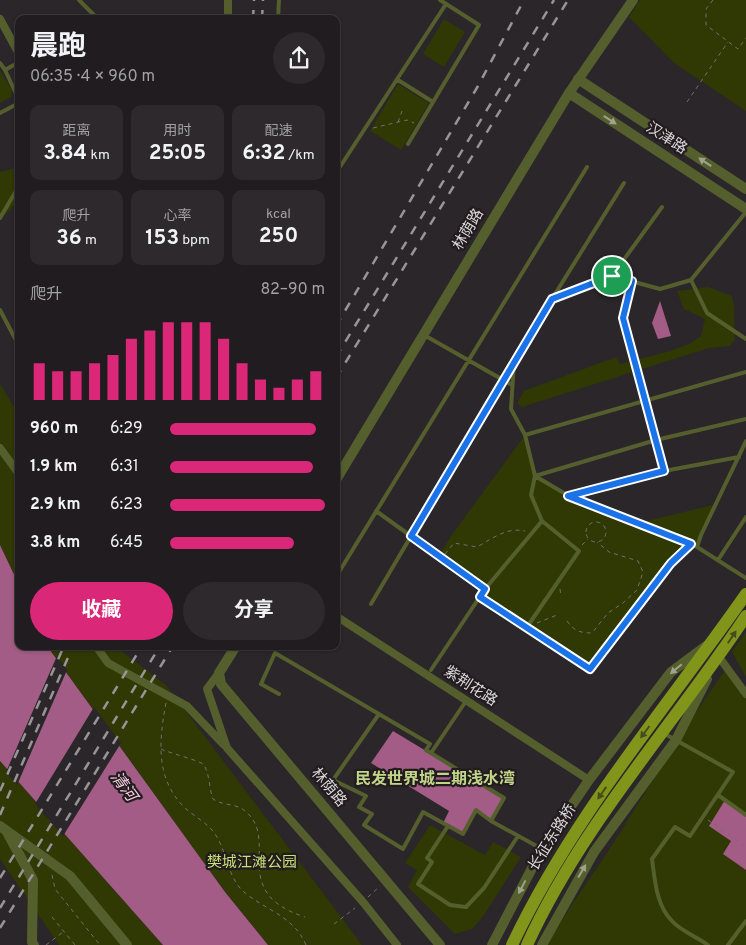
<!DOCTYPE html>
<html lang="zh">
<head>
<meta charset="utf-8">
<style>
  body { margin:0; font-family:Overpass,"Noto Sans SC",sans-serif; background:#2d292c; color:#f1f3f6; height:100vh; display:flex; flex-direction:column; font-size:19px; white-space:nowrap }
  * { box-sizing:border-box; margin:0 }
  p { font-size:16px; color:#a2a1a4 }
  .icon { flex:none; width:28px; height:28px; fill:none; stroke:currentColor; stroke-width:2; stroke-linecap:round; stroke-linejoin:round }
  .map { position:relative; flex:1; overflow:hidden }
  .side { position:absolute; left:15px; top:15px; width:325px; height:635px; display:flex; flex-direction:column; background:#201c1f; border-radius:10px; box-shadow:0 1px 4px #0004,0 0 0 1px #3d3a3d }
  .side>* { flex:none }
  .pin { position:absolute; display:grid; place-items:center; width:42px; height:42px; color:#fff; margin:-21px; border:2px solid #fff; border-radius:50%; box-shadow:0 1px 5px #0007 }
  .round { display:grid; place-items:center; flex:none; width:52px; height:52px; border-radius:26px; background:#2d292c }
  .head { display:flex; align-items:center; justify-content:space-between; height:85px; padding:0 15px }
  h1 { font-size:28px; font-weight:700; line-height:38px }
  .stats { display:grid; grid-template-columns:repeat(3,1fr); gap:8px; height:85px; padding:5px 15px }
  .stats div { display:grid; align-content:center; border-radius:10px; background:#2d292c; text-align:center }
  .stats b { font-size:21px; font-weight:700 }
  .stats small { font-size:14px; font-weight:400 }
  .stats p { font-size:14px }
  .chart { height:140px; padding:10px 15px }
  .chart p { display:flex; justify-content:space-between }
  .chart svg { width:100%; height:90px; margin-top:5px; stroke:#db2777; stroke-width:6 }
  .cta { display:flex; gap:10px; margin-top:auto; padding:10px 15px }
  .cta a { flex:1; height:58px; border-radius:30px; background:#db2777; color:#fff; font-size:20px; font-weight:700; line-height:58px; text-align:center }
  .cta a+a { background:#2d292c; color:#f1f3f6 }
  ul { padding:0 15px; list-style:none; font-size:16px }
  li { display:grid; grid-template-columns:80px 60px 1fr; align-items:center; height:38px }
  li i { height:12px; border-radius:6px; background:#db2777 }
  .map>svg:first-child { display:block }
  .green { fill:#303804 }
  .water { fill:#a25c85 }
  .pier { fill:#2b2629 }
  .lines { fill:none; stroke-linecap:round; stroke-linejoin:round }
  .path { stroke:#736f71; stroke-width:1; stroke-dasharray:4 4; stroke-linecap:butt }
  .service { stroke:#555f2d; stroke-width:4 }
  .minor { stroke:#555f2d; stroke-width:8 }
  .tertiary { stroke:#555f2d; stroke-width:10 }
  .primary { stroke:#81951b; stroke-width:12 }
  .rail { stroke:#989497; stroke-width:2.5; stroke-dasharray:9 9; stroke-linecap:butt }
  .oneway { fill:#9fa28c }
  .oneway2 { fill:#484c1d }
  .route-casing { stroke:#fff; stroke-width:10 }
  .route { stroke:#1a73e8; stroke-width:6 }
  .labels { text-anchor:middle; dominant-baseline:central; stroke-width:4.5; stroke-linejoin:round; paint-order:stroke }
  .street-label { font-size:15px; fill:#dbd8da; stroke:#221c1f }
  .park-label { font-size:15px; fill:#c8df74; stroke:#221c1f }
  .neighbourhood-label { font-size:16px; font-weight:bold; fill:#c3d589; stroke:#221c1f }
  .water-label { font-size:16px; font-style:italic; fill:#f3cae0; stroke:#221c1f }
</style>
</head>
<body>
<div class="map">
<svg width="746" height="945" viewBox="0 0 746 945">
  <rect width="100%" height="100%" fill="#2b2629"/>
  <!-- green -->
  <path class="green" d="M640,0H746V111L674,63L629,17Z
    M444,19L465,32L444,67L423,54Z
    M0,70L12,91L11,97L0,103Z
    M398,84L429,103L401,150L370,131Z
    M19,162C19,189 24,201 0,219V172L16,168Z
    M708,287L732,296C736,309 733,325 735,340L730,346L709,348L522,407L517,403L524,391L616,357L620,364L670,351L689,344L701,336L705,319L684,309L677,291Z
    M0,384L19,415V585L0,545Z
    M525,435L535,476L569,496L638,523L717,504L697,547H688L671,563L590,669L529,625L480,597L485,589L439,556L451,536Z
    M746,632V677L732,652Z
    M47,646H118L120,650L166,685L362,945H268L225,892Z
    M726,669L746,694V945H547C568,908 593,875 616,839C652,782 686,724 726,669Z
    M0,761L163,945H59L0,859Z
    M430,825L485,855L493,842L521,857L482,918L472,929L455,934L408,887L417,870L405,863Z"/>
  <!-- water -->
  <path class="water" d="M660,301L671,336L658,339L652,323Z
    M0,545L19,585V646H47L225,892L268,945H163L0,761Z
    M393,731L504,798L491,821L477,810L463,834L443,823L449,811L371,763Z
    M725,800L746,815V870L723,854L731,841L709,826Z"/>
  <!-- pier -->
  <path class="pier" d="M57,656L67,670L17,785L6,772Z
    M94,707L121,743L63,836L35,804Z"/>
  <g class="lines">
    <!-- path -->
    <path class="path" d="M713,0L706,9V25L738,49L746,38
      M687,102L728,42
      M398,122L402,111
      M373,128L407,120L414,123
      M586 532a10 10 0 1 1 20 0a10 10 0 1 1-20 0Z
      M582,545L588,539
      M445,554L454,543L477,547C493,538 507,527 525,531
      M560,589L561,597
      M567,621C574,631 580,633 592,633L608,613L623,603L637,590L643,572L638,561L609,552L597,542
      M537,623L557,615
      M166,703C159,740 155,778 184,807C193,816 208,823 215,834C227,851 227,877 244,892C265,910 294,916 306,945
      M161,749C169,753 202,761 204,765C210,775 209,789 213,799C223,806 236,803 245,811C281,840 227,892 305,917
      M708,820L746,847
      M52,875L55,889L100,945
      M368,897L380,886
      M52,917L75,945
      M334,924L355,908
      M46,945L63,932"/>
    <!-- service -->
    <path class="service" d="M79,0L98,19
      M278,19L279,0
      M0,63L5,70
      M398,80L433,102
      M0,113L17,104L18,98L5,70L19,62
      M408,144L479,25L440,0
      M336,173L446,4
      M746,212L691,280L660,289L612,276L552,299L514,361L511,409L525,435L535,476L569,496L697,547L746,578
      M0,218L19,186
      M612,276L662,207
      M691,280L707,313L746,339
      M632,281L623,318L664,471
      M552,299L624,183
      M0,310L19,346
      M424,335L512,385
      M525,435L746,372
      M569,496L664,471L739,457
      M376,511L485,589L542,521L531,495L535,476L656,440L746,419
      M697,547L701,535L746,441
      M718,560L746,517
      M336,577L587,167
      M480,597L590,669L671,563L691,544
      M371,604L513,363
      M527,627L579,551L542,521
      M431,670L485,589
      M279,694L261,684L275,653L430,744L426,750L504,798L491,821L542,849
      M379,714L333,780L366,796L359,807L372,814L364,825L403,849L423,812L463,834L476,810L491,821
      M665,734L733,772L690,836L675,827L652,859C655,880 656,905 672,921C681,931 697,937 708,945
      M431,753L466,701
      M718,795L746,815
      M448,826L427,858L432,862L418,884L450,905L466,907L484,888L518,836
      M728,945L746,921"/>
    <!-- minor -->
    <path class="minor" d="M0,19L19,54
      M228,19V0
      M0,448L19,474
      M336,616L589,780
      M96,646L108,663L187,706L224,745
      M719,657L746,694
      M219,673L207,689L227,748L363,902L397,945"/>
    <!-- tertiary -->
    <path class="tertiary" d="M578,79L746,189
      M569,93L746,209
      M336,480L569,93L633,0
      M236,646L219,673L221,684L440,945
      M0,826L70,876L127,945
      M7,832L33,880L32,942L34,945
      M492,945L542,849L589,780L671,672L706,646
      M542,945L594,852L676,740L707,679"/>
    <!-- primary -->
    <path class="primary" d="M512,945C573,816 665,710 746,594
      M527,945C582,824 673,726 746,616"/>
    <!-- rail -->
    <path class="rail" d="M253,19L254,0
      M262,19L263,0
      M336,326L478,86L524,0
      M336,357L554,0
      M336,378L568,0
      M0,791L64,646
      M0,815L73,646
      M0,878L142,646
      M0,908L160,646
      M0,928L173,646"/>
  </g>
  <!-- one-way arrows -->
  <defs><path id="oneway-solid" d="M-6-.8H1V-3.2L6.5 0L1 3.2V.8H-6Z" transform="scale(1.25)"/></defs>
  <g class="oneway">
    <use href="#oneway-solid" transform="translate(610 120) rotate(33)"/>
    <use href="#oneway-solid" transform="translate(705 162) rotate(-147)"/>
    <use href="#oneway-solid" transform="translate(676 669) rotate(140)"/>
    <use href="#oneway-solid" transform="translate(582 871) rotate(-60)"/>
    <use href="#oneway-solid" transform="translate(522 887) rotate(118)"/>
  </g>
  <g class="oneway2">
    <use href="#oneway-solid" transform="translate(732 637) rotate(-56)"/>
    <use href="#oneway-solid" transform="translate(645 732) rotate(127)"/>
    <use href="#oneway-solid" transform="translate(602 793) rotate(125)"/>
  </g>
  <g class="lines">
    <defs>
      <path id="route" d="M612,276L632,281L623,318L664,471L568,496L691,544L671,563L590,669L480,597L485,589L411,536L552,299Z"/>
    </defs>
    <!-- route casing -->
    <use href="#route" class="route-casing"/>
    <!-- route -->
    <use href="#route" class="route"/>
  </g>
  <g class="labels">
    <!-- street labels -->
    <g class="street-label">
      <text transform="translate(666 139) rotate(33)">汉津路</text>
      <text transform="translate(469 230) rotate(-59)">林荫路</text>
      <text transform="translate(470 687) rotate(33)">紫荆花路</text>
      <text transform="translate(328 788) rotate(50)">林荫路</text>
      <text transform="translate(553 838) rotate(-58)">长征东路桥</text>
    </g>
    <!-- park labels -->
    <g class="park-label">
      <text x="252" y="863">樊城江滩公园</text>
    </g>
    <!-- neighbourhood labels -->
    <g class="neighbourhood-label">
      <text x="435" y="780">民发·世界城二期浅水湾</text>
    </g>
    <!-- water labels -->
    <g class="water-label">
      <text transform="translate(123 787) rotate(54)">清河</text>
    </g>
  </g>
</svg>
<div class="pin" style="left:612px;top:276px;background:#1e9e55"><svg class="icon" aria-label="arrive" viewBox="0 0 24 24"><path d="M6 21V4h12l-3 4 3 4H6"/></svg></div>
<section class="side">
<div class="head"><div><h1>晨跑</h1><p>06:35 · 4 × 960 m</p></div><a class="round"><svg class="icon" aria-label="share" viewBox="0 0 24 24"><path d="M12 15V3M7 8l5-5 5 5M5 13v7h14v-7"/></svg></a></div>
<div class="stats">
<div><p>距离</p><b>3.84<small> km</small></b></div>
<div><p>用时</p><b>25:05</b></div>
<div><p>配速</p><b>6:32<small> /km</small></b></div>
</div>
<div class="stats">
<div><p>爬升</p><b>36<small> m</small></b></div>
<div><p>心率</p><b>153<small> bpm</small></b></div>
<div><p>kcal</p><b>250</b></div>
</div>
<div class="chart"><p><span>爬升</span>82–90 m</p>
<svg viewBox="0 0 160 44" preserveAspectRatio="none"><path d="M5 44V26M15 44V30M25 44V30M35 44V26M45 44V22M55 44V14M65 44V10M75 44V6M85 44V6M95 44V6M105 44V14M115 44V26M125 44V34M135 44V38M145 44V34M155 44V30"/></svg>
</div>
<ul>
<li><b>960 m</b>6:29<i style="width:94%"></i></li>
<li><b>1.9 km</b>6:31<i style="width:92%"></i></li>
<li><b>2.9 km</b>6:23<i style="width:100%"></i></li>
<li><b>3.8 km</b>6:45<i style="width:80%"></i></li>
</ul>
<div class="cta"><a>收藏</a><a>分享</a></div>
</section>
</div>
</body>
</html>
